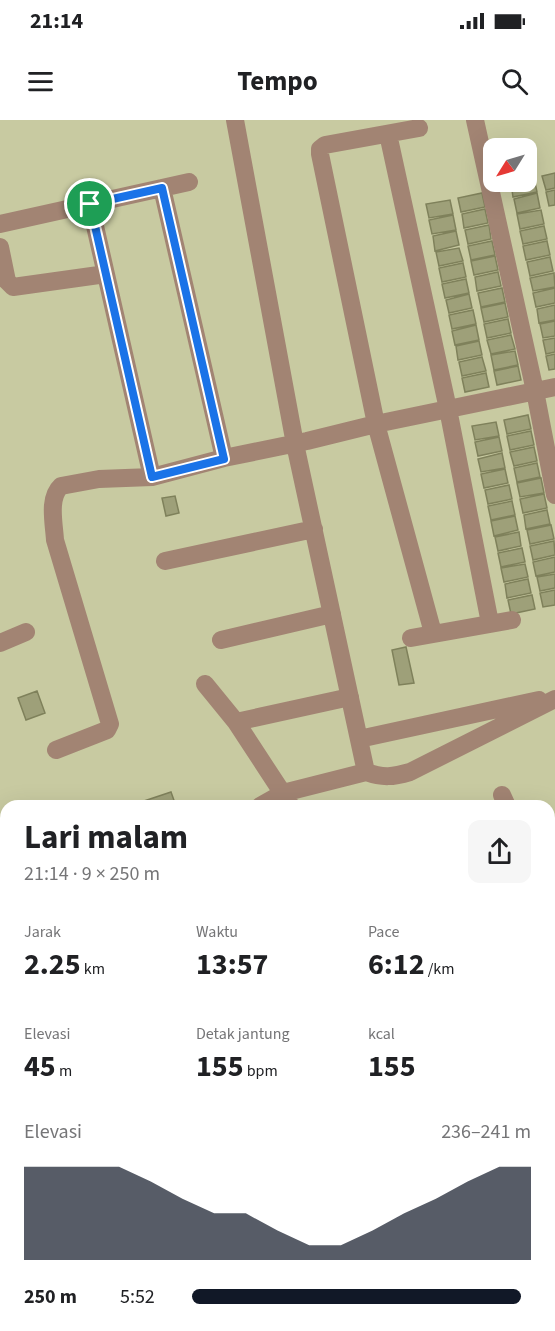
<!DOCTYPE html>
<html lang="id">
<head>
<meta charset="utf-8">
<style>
  body { margin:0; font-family:"Source Sans 3",sans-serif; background:#f6f6f6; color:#202124; height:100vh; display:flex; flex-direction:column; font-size:22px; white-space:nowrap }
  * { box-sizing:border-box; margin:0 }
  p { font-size:20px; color:#757577 }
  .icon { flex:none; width:33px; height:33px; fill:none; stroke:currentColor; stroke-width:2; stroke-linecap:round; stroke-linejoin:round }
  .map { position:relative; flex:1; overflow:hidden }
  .panel { position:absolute; left:0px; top:680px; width:555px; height:532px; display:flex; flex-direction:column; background:#fff; border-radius:18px 18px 0 0; box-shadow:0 6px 24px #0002 }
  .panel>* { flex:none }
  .needle { width:39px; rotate:233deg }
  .fabs { position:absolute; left:483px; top:18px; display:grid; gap:12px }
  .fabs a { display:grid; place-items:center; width:54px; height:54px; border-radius:12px; background:#fff; box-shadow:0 6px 24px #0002; font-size:30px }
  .pin { position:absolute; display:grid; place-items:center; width:51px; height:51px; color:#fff; margin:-26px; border:3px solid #fff; border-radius:50%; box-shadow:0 2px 6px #0007 }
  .round { display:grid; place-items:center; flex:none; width:63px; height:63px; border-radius:12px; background:#f6f6f6 }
  .headline { display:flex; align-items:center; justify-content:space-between; height:102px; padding:0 24px }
  h1 { font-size:33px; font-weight:700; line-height:45px }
  .metrics { display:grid; grid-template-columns:repeat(3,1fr); gap:9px; height:102px; padding:6px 24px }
  .metrics div { display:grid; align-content:center }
  .metrics b { font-size:30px; font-weight:700 }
  .metrics small { font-size:16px; font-weight:400 }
  .metrics p { font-size:16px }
  .chart { height:168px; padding:12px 24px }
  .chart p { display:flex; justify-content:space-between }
  .chart svg { width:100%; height:108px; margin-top:6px; fill:#111827; opacity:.7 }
  ul { padding:0 24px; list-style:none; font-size:20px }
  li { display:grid; grid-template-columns:96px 72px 1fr; align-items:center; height:45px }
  li i { height:15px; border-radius:8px; background:#111827 }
  .status { display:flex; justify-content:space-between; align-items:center; height:42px; padding:0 30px; background:#fff; direction:ltr }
  .status svg { height:16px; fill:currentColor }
  header { display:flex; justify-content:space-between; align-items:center; height:78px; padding:0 24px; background:#fff; font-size:27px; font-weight:700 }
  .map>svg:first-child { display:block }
  .green { fill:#9ea165 }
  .building { fill:#9ea079; stroke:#7f815b; stroke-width:1.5 }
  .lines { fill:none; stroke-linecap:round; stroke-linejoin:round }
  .minor { stroke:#a28473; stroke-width:18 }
  .route-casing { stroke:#fff; stroke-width:12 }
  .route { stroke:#1a73e8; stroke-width:8 }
</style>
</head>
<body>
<div class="status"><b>21:14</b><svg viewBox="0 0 49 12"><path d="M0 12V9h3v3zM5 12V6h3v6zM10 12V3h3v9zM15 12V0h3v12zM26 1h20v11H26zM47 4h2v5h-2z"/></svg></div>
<header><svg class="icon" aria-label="menu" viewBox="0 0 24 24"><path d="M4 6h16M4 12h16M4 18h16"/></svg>Tempo<svg class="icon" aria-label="search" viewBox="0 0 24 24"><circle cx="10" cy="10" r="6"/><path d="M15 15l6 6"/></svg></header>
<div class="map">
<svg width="555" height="1211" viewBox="0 0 555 1211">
  <rect width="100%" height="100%" fill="#c8caa1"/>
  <!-- green -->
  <path class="green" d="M555,911V1134L549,1124V914Z
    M555,1168V1211H485L493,1206H549V1172Z"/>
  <!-- building -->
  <path class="building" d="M555,53V68L546,70L542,56Z
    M534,58L537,72L513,77L511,63L526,62V59Z
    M555,70V85L549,86L546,72Z
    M482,73L485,87L461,92L458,78Z
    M537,73L540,88L517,93L514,79Z
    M450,80L453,94L429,98L426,84Z
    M485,89L488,103L464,108L462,94Z
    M541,90L544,104L520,109L517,94Z
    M453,95L456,110L432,114L429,100Z
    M489,105L491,119L468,124L465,110Z
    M544,106L547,119L523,124L520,111Z
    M456,111L459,125L435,131L433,116Z
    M492,121L495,135L471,140L468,126Z
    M547,121L550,135L526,140L523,126Z
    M459,128L463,141L439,146L436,132Z
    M495,136L498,150L474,155L471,141Z
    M550,137L553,151L530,156L527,142Z
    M463,143L466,157L442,162L439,148Z
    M498,152L501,166L477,171L475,157Z
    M554,153L555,167L533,171L530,158Z
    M466,159L469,173L445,178L442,164Z
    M502,168L505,182L481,187L478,173Z
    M555,168V183L536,187L533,173Z
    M469,174L472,188L449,193L446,180Z
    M505,183L508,197L484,202L481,188Z
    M555,185V200L539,203L537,189Z
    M473,190L476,204L452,209L449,195Z
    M508,199L511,213L487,218L484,204Z
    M555,201V216L543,218L540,204Z
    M476,205L479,220L455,225L452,211Z
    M511,215L515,229L491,234L487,220Z
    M555,218V232L546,234L543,220Z
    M479,221L482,235L458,240L456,226Z
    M515,231L518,245L494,250L491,235Z
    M555,234V249L549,250L546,236Z
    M482,237L486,251L462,256L459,242Z
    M518,246L521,260L497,265L494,251Z
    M486,253L489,267L465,272L462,258Z
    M528,295L531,309L507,314L504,300Z
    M496,302L499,316L475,320L472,306Z
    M531,311L534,325L510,330L507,316Z
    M499,317L502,331L478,336L475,322Z
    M534,327L537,341L514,346L510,332Z
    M502,333L505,348L481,352L478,339Z
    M537,343L540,357L517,362L514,348Z
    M505,349L508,363L484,368L481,354Z
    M541,358L544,373L520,377L517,363Z
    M509,365L512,379L488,384L485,370Z
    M544,374L547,388L523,393L520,379Z
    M175,376L179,393L166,396L162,378Z
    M512,381L515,395L491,400L488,386Z
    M547,390L550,404L526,409L524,395Z
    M515,396L518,410L494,416L491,401Z
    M551,405L554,419L530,424L527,410Z
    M519,412L521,426L498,431L495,417Z
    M554,421L555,435L533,440L530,426Z
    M522,428L525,442L501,447L498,433Z
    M555,437V452L536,456L533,442Z
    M525,444L528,457L504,462L501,448Z
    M555,454V468L540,471L537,457Z
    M528,459L531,473L507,478L505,464Z
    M555,470V485L543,487L540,473Z
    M532,475L535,489L511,494L508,480Z
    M406,527L414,563L399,565L392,530Z
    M37,571L45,593L26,600L18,578Z
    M171,672L176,686H146L144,681Z"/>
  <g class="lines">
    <!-- minor -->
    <path class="minor" d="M235,0L295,324L366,652C383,658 393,657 410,652L555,579
      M475,0L535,271L555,375
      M419,8L325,25L320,29V34L376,304L433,513
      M388,14L448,289L490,503
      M162,68L224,338
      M90,84L152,357
      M0,104L189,62
      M0,127L7,161L13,167L106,154
      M165,441L314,409
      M411,518L512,500
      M221,520L332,494
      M0,523L26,512
      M205,564L236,602L291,686
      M236,602L350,577
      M359,619L539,580
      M56,630L107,610L110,604L55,420C54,403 48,378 61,366L99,359L152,357L224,338L307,321L376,304L555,267
      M502,675L507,686
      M260,686L283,673L366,652
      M549,724L555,721
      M0,757L6,769
      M549,808L555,806
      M549,914L555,911
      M549,981L555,977
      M549,1042L555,1039
      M549,1095L555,1107
      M549,1124L555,1134
      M549,1170L555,1167
      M0,1184L6,1195
      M12,1206L15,1211
      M78,1211L87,1206
      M473,1211L482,1206"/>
  </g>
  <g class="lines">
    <defs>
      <path id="route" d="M162,68L224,339L152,357L90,84Z"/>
    </defs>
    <!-- route casing -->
    <use href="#route" class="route-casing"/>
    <!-- route -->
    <use href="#route" class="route"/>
  </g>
</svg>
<div class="fabs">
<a><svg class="needle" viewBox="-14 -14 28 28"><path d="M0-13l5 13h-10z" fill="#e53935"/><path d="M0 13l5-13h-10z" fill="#757577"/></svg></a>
</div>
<div class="pin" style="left:90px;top:84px;background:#1e9e55"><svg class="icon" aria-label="arrive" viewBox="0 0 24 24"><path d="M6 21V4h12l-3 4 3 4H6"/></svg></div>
<section class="panel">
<div class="headline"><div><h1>Lari malam</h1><p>21:14 · 9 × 250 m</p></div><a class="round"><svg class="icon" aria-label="share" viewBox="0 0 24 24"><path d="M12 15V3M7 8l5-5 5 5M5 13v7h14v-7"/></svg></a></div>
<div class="metrics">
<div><p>Jarak</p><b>2.25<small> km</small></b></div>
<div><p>Waktu</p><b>13:57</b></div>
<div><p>Pace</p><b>6:12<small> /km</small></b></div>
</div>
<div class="metrics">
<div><p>Elevasi</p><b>45<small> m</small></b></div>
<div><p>Detak jantung</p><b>155<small> bpm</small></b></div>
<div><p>kcal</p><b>155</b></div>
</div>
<div class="chart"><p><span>Elevasi</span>236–241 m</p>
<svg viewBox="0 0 160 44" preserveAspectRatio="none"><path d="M0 44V6L10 6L20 6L30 6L40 12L50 19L60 25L70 25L80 32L90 38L100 38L110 32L120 25L130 19L140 12L150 6L160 6V44z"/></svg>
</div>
<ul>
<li><b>250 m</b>5:52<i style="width:97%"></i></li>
</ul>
</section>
</div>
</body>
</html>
